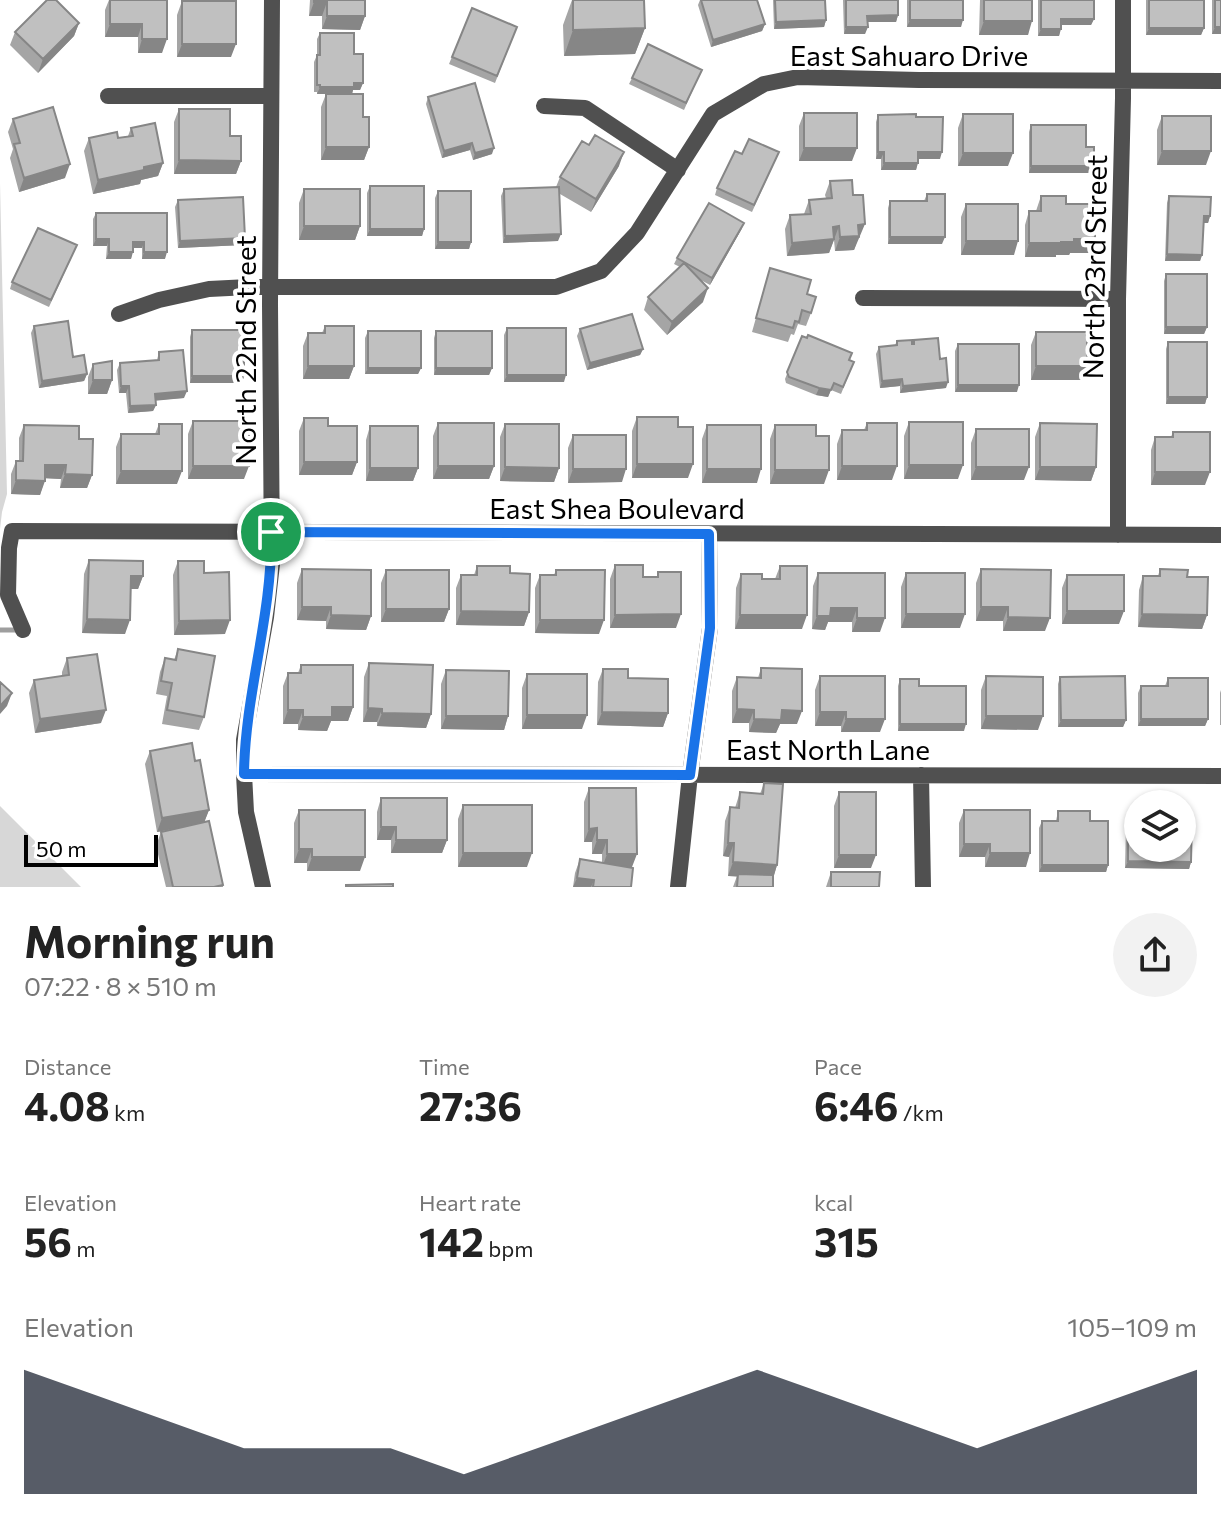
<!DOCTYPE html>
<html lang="en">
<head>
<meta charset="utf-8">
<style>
  body { margin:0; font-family:Commissioner,sans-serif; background:#f2f2f2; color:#222; height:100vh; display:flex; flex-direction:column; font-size:30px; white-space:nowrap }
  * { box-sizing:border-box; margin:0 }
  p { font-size:26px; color:#767676 }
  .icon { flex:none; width:44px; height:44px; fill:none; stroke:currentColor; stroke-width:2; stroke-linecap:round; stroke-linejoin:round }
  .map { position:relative; height:887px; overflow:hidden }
  .sheet { display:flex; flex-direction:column; background:#fff; flex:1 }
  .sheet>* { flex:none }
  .controls { position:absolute; left:1124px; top:790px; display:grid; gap:16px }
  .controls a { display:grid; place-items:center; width:72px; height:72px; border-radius:50%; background:#fff; box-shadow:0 2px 6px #0004; font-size:40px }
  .scale { position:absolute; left:24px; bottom:20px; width:134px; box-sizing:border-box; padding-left:8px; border:4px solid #000; border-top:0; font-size:22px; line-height:28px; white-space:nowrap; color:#000; -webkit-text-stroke:6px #fff; paint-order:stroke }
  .pin { position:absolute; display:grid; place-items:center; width:68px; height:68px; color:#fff; margin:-34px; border:4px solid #fff; border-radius:50%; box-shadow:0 2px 8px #0007 }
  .round { display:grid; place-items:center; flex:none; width:84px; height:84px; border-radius:42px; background:#f2f2f2 }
  .head { display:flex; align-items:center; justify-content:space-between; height:136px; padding:0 24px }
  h1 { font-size:44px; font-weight:700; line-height:60px }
  .metrics { display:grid; grid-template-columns:repeat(3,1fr); gap:12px; height:136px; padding:8px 24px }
  .metrics div { display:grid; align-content:center }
  .metrics b { font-size:40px; font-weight:700 }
  .metrics small { font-size:22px; font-weight:400 }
  .metrics p { font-size:22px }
  .chart { height:224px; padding:16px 24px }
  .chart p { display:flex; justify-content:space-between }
  .chart svg { width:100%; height:144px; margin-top:8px; fill:#111827; opacity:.7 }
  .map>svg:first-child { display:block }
  .green { fill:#d7d7d7 }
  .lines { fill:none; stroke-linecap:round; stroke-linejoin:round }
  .stream { stroke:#9e9e9e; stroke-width:5 }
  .minor { stroke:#505050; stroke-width:16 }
  .wall { fill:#a5a5a5 }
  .shaded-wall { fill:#868686 }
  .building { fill:#c0c0c0; stroke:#868686; stroke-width:2 }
  .route-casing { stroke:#fff; stroke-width:16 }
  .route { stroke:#1a73e8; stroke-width:10 }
  .labels { text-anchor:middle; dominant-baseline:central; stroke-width:8; stroke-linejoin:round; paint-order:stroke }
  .street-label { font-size:28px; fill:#000; stroke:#fff }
</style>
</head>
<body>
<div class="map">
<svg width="1221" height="887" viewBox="0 0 1221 887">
  <rect width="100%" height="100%" fill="#fff"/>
  <!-- green -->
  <path class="green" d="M0,183L7,494L2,512L0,529Z
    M0,806L81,887H0Z"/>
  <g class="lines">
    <!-- stream -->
    <path class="stream" d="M0,630H19"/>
    <!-- minor -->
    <path class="minor" d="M108,96H271
      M544,106L585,108L678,170
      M863,298L1118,299
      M119,314L159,300L209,289L249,287H556L601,271L637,233L713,114L764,84L798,77L919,80L1221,81
      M1118,535V299L1123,98V0
      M23,630L8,595L9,548L12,531L1221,535
      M244,774L1221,776
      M921,775L923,887
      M263,887L246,812L244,774V740L266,617L272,564L270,304L272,0
      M678,887L690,775L710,628L709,534"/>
  </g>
  <!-- wall -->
  <path class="wall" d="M109,0H167L162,53H138V37H105V10Z
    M310,0H365V16L360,30L322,29V16H309Z
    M572,0L645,28L635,54L564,56L563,25Z
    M700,0H757L765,24L762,31L711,47L698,5Z
    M773,0H825L826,20L824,27L774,29Z
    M843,0H898V15L896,22H867L865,34H844Z
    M907,0H963L961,27H907Z
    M980,0H1032L1028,35H979Z
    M1038,0H1094V19L1091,25H1061L1059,36H1038Z
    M1146,0H1204V28L1201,35H1146Z
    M1212,0H1221V34H1212Z
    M182,1L231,57H177V15Z
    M472,8L517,27L495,83L449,64Z
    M79,23L74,36L38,73L10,45L15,32Z
    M320,33L354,54L363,83L360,90H353L352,94L363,117L369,147L364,160H321V107L326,94H317V92H314V62L317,55V39Z
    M699,76L684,110L629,84L632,78Z
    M428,97L492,154L473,160L470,150L442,158L426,104Z
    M179,109L230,136L241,161L236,174H174V122Z
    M804,113L852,161H799V126Z
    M963,114L1008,166H958V128Z
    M878,115L916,117L940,159H918L916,170H881V159H876V122Z
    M1162,116L1206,165H1157V130Z
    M13,119L65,178L19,192L10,158L13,149L8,132Z
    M1031,125L1086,147L1094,166L1092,173H1029V132Z
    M131,128L163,163L158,176L141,180L140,184L93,194L84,151L89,138H118L128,136Z
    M776,159L752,212L715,195L717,188Z
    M619,166L591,212L560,194L558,241L503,243L501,196L504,189L556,187L560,177Z
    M830,181L853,195L860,238H858L854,250L835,251L834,240L829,253L787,256L785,229L790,215L804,214L809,200L826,198L825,195Z
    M370,186L424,229L422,236H367V193Z
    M304,189L360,226L355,240H299V203Z
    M438,191L471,242L469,249H435V198Z
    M927,194L942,244H888V208L890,201H924Z
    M1041,196L1066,204L1090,253H1070L1069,255H1056V257H1025V225L1029,211H1036Z
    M1169,196L1210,216L1208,223H1203L1202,255L1200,261H1165L1167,203Z
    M178,200L243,245L178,248L175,207Z
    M966,204L1014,255H961V217Z
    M96,213H167L165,259H142V248H133L131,259H106L107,246H93V219Z
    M744,223L741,230L710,285L697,278L703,302L667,335L644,310L648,297L680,267L674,264L677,258Z
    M74,252L49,307L10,289L12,282Z
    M770,268L807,294L811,313L806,326L798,324L794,335L791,334L788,342L752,332Z
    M1166,274L1207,327L1204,334H1164V281Z
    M34,326L87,374L84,381L39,388L31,333Z
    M325,326L354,366L349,379H303V346L308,333H322Z
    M507,328L564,382H504V335Z
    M580,329L643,349L640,355L587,370L577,336Z
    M192,330L244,376L242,383H190V337Z
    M368,331L421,368L418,374H365V338Z
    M436,331L492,368L489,375H434V338Z
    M1036,332L1082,380H1031V345Z
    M802,336L854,362L841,394L831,390L828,397L816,395L786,383L785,379Z
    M914,340L940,359L946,388L900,393V386L880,388L876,354L879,347L895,345L897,341L913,344Z
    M1168,342L1207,397L1205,404H1166V349Z
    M958,344L1017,392H955V351Z
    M159,352L184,398L156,400V405L153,411L128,413L126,393H119L117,370L120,363L157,360Z
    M93,364L112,380L107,394H88V377Z
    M637,417L678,427L688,478H632V431Z
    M304,418L328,426L357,462L352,475H299V431Z
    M193,421L244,479H188V434Z
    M909,422L958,479H904V436Z
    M438,423L494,466L489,479H433V436Z
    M867,423L892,480H837V444L842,430H864Z
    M1040,423L1096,467L1091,481L1035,480V437Z
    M159,424L177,484H116V447L121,434H155Z
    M505,424L559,468L554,482L500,481V437Z
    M24,425L79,439L92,475L87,488H60L61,479L45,478L40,495L11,494V474L16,461H19V438Z
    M707,425L757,483H702V439Z
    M775,425L816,436L824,484H770V439Z
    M370,426L418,468L413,481H366V440Z
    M976,429L1024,480H971V443Z
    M1173,432L1205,485H1151V450L1155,437H1171Z
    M573,435L622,482L568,483V448Z
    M89,560L143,576L138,589H131L125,634L82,633L84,574Z
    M178,561L204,573L225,634L174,635L173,575Z
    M615,565L643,577H657L658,572L676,628H610V579Z
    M477,566L510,573L529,612L524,626L456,625V588L461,575H474Z
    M780,566L802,629H735L736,588L741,574L762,579H775Z
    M302,569L371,616L366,630L326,629V621L297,620V583Z
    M981,569L1045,631H1003V621H976V583Z
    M1160,569L1187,577L1207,615L1202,629L1138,627L1139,590L1143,576H1158Z
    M386,570L449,609L444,622H381V583Z
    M556,570L599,634L535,633V588L540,575H554Z
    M818,573L880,632H852V622H828L825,630L812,629L813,586Z
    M906,573L960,628H901V587Z
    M1067,575L1119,624H1062V588Z
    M178,649L204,717L199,730L162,724L167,696L156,694L160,672L165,658L174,660Z
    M67,658L101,723L35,733L29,693L34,680L62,676V672Z
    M369,663L431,714L426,728L377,726V722H363L364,677Z
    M301,665L353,707L348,721H331L327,731L298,730V724H283V686L288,673H298Z
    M761,668L797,724H780L776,733L749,732V723H732V691L737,677L758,678Z
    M603,669L628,678L668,713L663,727L597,725L598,682Z
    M446,670L508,716L504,730L441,729V684Z
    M527,674L582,729H522V688Z
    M820,676L880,732H841V726H815V690Z
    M986,676L1038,730L981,729V690Z
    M1060,677L1126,720L1123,727H1058V684Z
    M1168,678L1208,719L1205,726H1138V693L1141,686H1165Z
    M900,679L919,686L964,731H898V686Z
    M1221,690V725H1220V693Z
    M150,751L195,761L209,810L204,822L223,885V887H166L156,846L161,832L182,827L157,832L145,764Z
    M764,783L777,865L773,878V887H733L737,876H728L729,857L723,856L725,821L730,807L735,808L740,792L760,794Z
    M589,788L632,867L631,887H573L575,873L580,859L602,863V854H592V842H584V802Z
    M839,792L871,868H834V806Z
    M381,798L447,840L442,853H391V840H377V812Z
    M463,805L527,867H458V819Z
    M299,810L360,871H307V863H294V823Z
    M964,810L1026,867H985V857H959V823Z
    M1058,811L1090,821L1108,865L1106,872H1039V828L1042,821H1056Z
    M1128,819L1191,862L1189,869L1125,868L1126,826Z
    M831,872L879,887H826Z"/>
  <!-- shaded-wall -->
  <path class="shaded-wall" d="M314,2H327L322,16H309Z
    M898,15L896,22H865L867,16Z
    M327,16H365L360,30L322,29Z
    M1061,19H1094L1091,25H1059Z
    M826,20L824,27L774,29L776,22Z
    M910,20H963L961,27H907Z
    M984,21H1032L1028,35H979Z
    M79,23L74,36L38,73L43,59Z
    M110,24H142L138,37H105Z
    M765,24L762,31L711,47L713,40Z
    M846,27H868L865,34H844Z
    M1215,27H1221V34H1212Z
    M645,28L635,54L564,56L573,30Z
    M1149,28H1204L1201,35H1146Z
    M1041,29H1061L1059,36H1038Z
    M142,39H167L162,53H138Z
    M182,44H236L231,57H177Z
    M354,83H363L360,90H353L352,94H317L320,87Z
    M472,143L470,150L442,158L444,151Z
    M326,147H369L364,160H321Z
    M494,148L492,154L473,160L475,153Z
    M804,148H857L852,161H799Z
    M1162,151H1211L1206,165H1157Z
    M624,152L619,166L591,212L596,199Z
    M878,152H884L881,159H876Z
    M918,152H942L940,159H916Z
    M963,153H1013L1008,166H958Z
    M179,160L241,161L236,174H174Z
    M163,163L158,176L141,180L140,184L93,194L98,180L144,167Z
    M884,163H918L916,170H881Z
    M70,164L65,178L19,192L24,178Z
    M1031,166H1094L1092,173H1029Z
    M1204,216H1210L1208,223H1201Z
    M744,223L741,230L710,285L712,278Z
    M865,224L854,250L835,251L840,237L858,225Z
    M304,226H360L355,240H299Z
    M839,226L829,253L787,256L792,243L833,227Z
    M370,229H424L422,236H367Z
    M561,234L558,241L503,243L505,236Z
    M890,237H945L942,244H888Z
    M245,238L243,245L178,248L180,241Z
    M96,239H109L107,246H93Z
    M1074,239H1095L1090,253H1070L1069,255H1056V257H1025L1029,243L1061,242Z
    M966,241H1018L1014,255H961Z
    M133,242H144L142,248H131Z
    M438,242H471L469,249H435Z
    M109,252H133L131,259H106Z
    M144,252H167L165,259H142Z
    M1167,254L1202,255L1200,261H1165Z
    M708,288L703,302L667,335L672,322Z
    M1166,327H1207L1204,334H1164Z
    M643,349L640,355L587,370L590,363Z
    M308,366H354L349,379H303Z
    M1036,366H1087L1082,380H1031Z
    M368,368H421L418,374H365Z
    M436,368H492L489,375H434Z
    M87,374L84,381L39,388L42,381Z
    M507,375H566L564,382H504Z
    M192,376H244L242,383H190Z
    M902,379L900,386L880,388L882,381Z
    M93,380H112L107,394H88Z
    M948,382L946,388L900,393L903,386Z
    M958,385H1019L1017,392H955Z
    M121,386H129L126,393H119Z
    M819,388L831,390L828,397L816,395Z
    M187,391L184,398L153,401L155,394Z
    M1168,397H1207L1205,404H1166Z
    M156,405L153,411L128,413L130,406Z
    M304,462H357L352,475H299Z
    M637,464H693L688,478H632Z
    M45,465H66L61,479L40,478Z
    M909,465H963L958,479H904Z
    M193,466H249L244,479H188Z
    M438,466H494L489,479H433Z
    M842,466H897L892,480H837Z
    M505,467L559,468L554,482L500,481Z
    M976,467H1029L1024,480H971Z
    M1040,467H1096L1091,481L1035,480Z
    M370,468H418L413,481H366Z
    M573,469H626L622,482L568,483Z
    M707,469H761L757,483H702Z
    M775,470H829L824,484H770Z
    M121,471H182L177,484H116Z
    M1155,472H1210L1205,485H1151Z
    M65,474L92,475L87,488H60Z
    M16,480L45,481L40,495L11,494Z
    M131,576H143L138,589H126Z
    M302,607H331L326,621L297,620Z
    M981,607H1008L1003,621H976Z
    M831,608H857L852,622H828L825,630L812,629L817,616Z
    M386,609H449L444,622H381Z
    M461,611L529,612L524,626L456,625Z
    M1067,611H1124L1119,624H1062Z
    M681,614L676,628H610L615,615Z
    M906,614H965L960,628H901Z
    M1142,614L1207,615L1202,629L1138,627Z
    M331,615L371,616L366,630L326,629Z
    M740,615H807L802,629H735Z
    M1008,617L1050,618L1045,631H1003Z
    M857,618H885L880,632H852Z
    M87,619L130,620L125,634L82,633Z
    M230,620L225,634L174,635L179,621Z
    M540,620H604L599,634L535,633Z
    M12,693L7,706L0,714V706Z
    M332,707H353L348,721H331L327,731L298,730L303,717Z
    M368,708L382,709L377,722H363Z
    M737,709L754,710L749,723H732Z
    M106,710L101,723L35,733L40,719Z
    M288,710H303L298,724H283Z
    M782,710L802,711L797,724H780L776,733L749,732L754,719Z
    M602,712L668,713L663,727L597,725Z
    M820,712H846L841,726H815Z
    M382,713L431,714L426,728L377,726Z
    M527,715H587L582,729H522Z
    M446,716H508L504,730L441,729Z
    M986,716H1043L1038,730L981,729Z
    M846,719H885L880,732H841Z
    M1141,719H1208L1205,726H1138Z
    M1061,720H1126L1123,727H1058Z
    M900,724H966L964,731H898Z
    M209,810L204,823L157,832L162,818Z
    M381,827H396L391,840H377Z
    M597,828L592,842H584L589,829Z
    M396,840H447L442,853H391Z
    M597,840H607L602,854H592Z
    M728,843H734L729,857L723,856Z
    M964,844H990L985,857H959Z
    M299,849H312L307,863H294Z
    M463,853H532L527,867H458Z
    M990,853H1030L1026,867H985Z
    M607,854H637L632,867L602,868Z
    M839,855H876L871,868H834Z
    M312,857H365L360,871H307Z
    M1128,861L1191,862L1189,869L1125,868Z
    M733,862L777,865L773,879L728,876Z
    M1042,865H1108L1106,872H1039Z
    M577,878L594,880L591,887H573Z"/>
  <!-- building -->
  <path class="building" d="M47,0H56L79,23L43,59L15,32Z
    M110,0H167V39H142V24H110Z
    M314,0H365V16H327V2H314Z
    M573,0H644L645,28L573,30Z
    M701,0H757L765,24L713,40Z
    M775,0H825L826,20L776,22Z
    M846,0H898V15L867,16L868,27H846Z
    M910,0H963V20H910Z
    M984,0H1032V21H984Z
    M1041,0H1094V19H1061V29H1041Z
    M1149,0H1204V28H1149Z
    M1215,0H1221V27H1215Z
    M182,1H236V44H182Z
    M472,8L517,27L497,76L452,57Z
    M320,33H354V54H363V83H354V87H320V85H317V55H320Z
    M648,44L702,70L686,103L632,78Z
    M475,83L494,148L475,153L472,143L444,151L428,97Z
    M326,94H363V117H369V147H326Z
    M53,107L70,164L24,178L14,144L20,143L13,119Z
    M179,109H230V136H241V161L179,160Z
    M804,113H857V148H804Z
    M916,114V117H943L942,152H918V163H884V152H878V115Z
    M963,114H1013V153H963Z
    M1162,116H1211V151H1162Z
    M155,123L163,163L144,167V170L98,180L89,138L117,132L118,138L133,136L131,128Z
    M1031,125H1086V147H1094V166H1031Z
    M595,135L624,152L596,199L560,177L582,141L589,145Z
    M749,139L779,152L754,205L717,188L735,151L742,154Z
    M852,180L853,195H863L865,224L858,225L859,236L840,237L839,226L833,227L834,239L792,243L790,215L811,214L809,200L832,198L830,181Z
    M370,186H424V229H370Z
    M559,187L561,234L505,236L504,189Z
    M304,189H360V226H304Z
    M438,191H471V242H438Z
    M927,194H945V237H890V201H927Z
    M1041,196H1066V204H1095V239H1074V242H1061V243H1029V211H1041Z
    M1169,196L1211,197L1210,216H1204L1202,255L1167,254Z
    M243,197L245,238L180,241L178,200Z
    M709,203L744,223L712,278L677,258Z
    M966,204H1018V241H966Z
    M96,213H167V252H144V242H133V252H109V239H96Z
    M38,228L77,245L51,300L12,282Z
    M684,263L708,288L672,322L648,297Z
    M770,268L811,280L807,294L816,297L811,313L802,310L799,322L795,321L793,328L756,318Z
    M1166,274H1207V327H1166Z
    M632,314L643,349L590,363L580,329Z
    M68,321L73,357L84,355L87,374L42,381L34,326Z
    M325,326H354V366H308V333H325Z
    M507,328H566V375H507Z
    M192,330H244V376H192Z
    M368,331H421V368H368Z
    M436,331H492V368H436Z
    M1036,332H1087V366H1036Z
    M808,335L852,353L849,360L854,362L843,387L834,383L831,390L819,388L789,377L787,372L802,336L807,338Z
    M938,338L940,359L946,358L948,382L903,386L902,379L882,381L879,347L897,345V341L912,340V344H914V340Z
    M1168,342H1207V397H1168Z
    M958,344H1019V385H958Z
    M183,350L187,391L155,394L156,405L130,406L129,386H121L120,363L159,360V352Z
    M112,361V380H93V364Z
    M637,417H678V427H693V464H637Z
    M304,418H328V426H357V462H304Z
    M193,421H249V466H193Z
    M909,422H963V465H909Z
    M438,423H494V466H438Z
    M867,423H897V466H842V430H867Z
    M1040,423L1097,424L1096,467H1040Z
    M159,424H182V471H121V434H159Z
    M505,424H559V468L505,467Z
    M24,425L79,426V439H93L92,475L65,474L66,465H45V481L16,480V461H23Z
    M707,425H761V469H707Z
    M775,425H816V436H829V470H775Z
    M370,426H418V468H370Z
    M976,429H1029V467H976Z
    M1173,432H1210V472H1155V437H1173Z
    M573,435H626V469H573Z
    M89,560L143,561V576H131L130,620L87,619Z
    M178,561H204V573L229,572L230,620L179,621Z
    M615,565H643V577H658V572H681V614L615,615Z
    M477,566H510V573L530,574L529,612L461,611V575H477Z
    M780,566H807V615H740L741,574H762V579H780Z
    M302,569L371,570V616L331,615V607H302Z
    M981,569L1051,570L1050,618L1008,617V607H981Z
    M1160,569L1188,570L1187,577H1208L1207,615L1142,614L1143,576H1160Z
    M386,570H449V609H386Z
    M556,570H605L604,620H540V575H556Z
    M818,573H885V618H857V608H831L830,616H817Z
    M906,573H965V614H906Z
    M1067,575H1124V611H1067Z
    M178,649L215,656L204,717L167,710L172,683L161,681L165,658L176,660Z
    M97,654L106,710L40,719L34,680L69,675L67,658Z
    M369,663L433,665L431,714L382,713V709L368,708Z
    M301,665H353V707H332V717H303V710H288V673H301Z
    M761,668L802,669V711L782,710L781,720L754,719V710L737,709V677L761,678Z
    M603,669H628V678L668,679V713L602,712Z
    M446,670L509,671L508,716H446Z
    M527,674H587V715H527Z
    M820,676H885V719H846V712H820Z
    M986,676L1043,677V716H986Z
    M1125,676L1126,720H1061L1060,677Z
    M1168,678H1208V719H1141V686H1168Z
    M900,679H919V686H966V724H900Z
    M0,682L12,693L0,706Z
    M192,743L195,761L200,760L209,810L162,818L150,751Z
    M764,783L783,784L777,865L733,862L734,843H728L730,807L739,808L740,792L763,794Z
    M589,788H636L637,854H607V840H597V828L589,829Z
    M839,792H876V855H839Z
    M381,798H447V840H396V827H381Z
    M463,805H532V853H463Z
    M299,810H365V857H312V849H299Z
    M964,810H1030V853H990V844H964Z
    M1058,811H1090V821H1108V865H1042V821H1058Z
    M1128,819H1138V848H1182V820H1192L1191,862L1128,861Z
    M209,821L223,885L214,887H173L161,832Z
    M580,859L633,868L631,887H593L594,880L577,878Z
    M831,872H880L879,887H831Z
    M738,874L773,875V887H737Z
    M393,884V887H346V885Z"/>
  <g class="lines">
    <defs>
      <path id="route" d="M271,532L709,534L710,628L690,775L244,774C245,692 273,614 271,532Z"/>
    </defs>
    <!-- route casing -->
    <use href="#route" class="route-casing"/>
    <!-- route -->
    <use href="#route" class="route"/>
  </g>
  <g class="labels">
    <!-- street labels -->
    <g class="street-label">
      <text x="909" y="55">East Sahuaro Drive</text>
      <text transform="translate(1094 267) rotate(-89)">North 23rd Street</text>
      <text transform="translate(245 350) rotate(-90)">North 22nd Street</text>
      <text x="617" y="508">East Shea Boulevard</text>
      <text x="828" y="749">East North Lane</text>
    </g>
  </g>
</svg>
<div class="controls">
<a><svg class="icon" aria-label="layers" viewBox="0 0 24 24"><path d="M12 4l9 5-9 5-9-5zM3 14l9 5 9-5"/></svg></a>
</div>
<div class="scale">50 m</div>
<div class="pin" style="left:271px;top:532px;background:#1e9e55"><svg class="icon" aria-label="arrive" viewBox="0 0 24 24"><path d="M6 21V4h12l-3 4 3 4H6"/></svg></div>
</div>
<section class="sheet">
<div class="head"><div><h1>Morning run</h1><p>07:22 · 8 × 510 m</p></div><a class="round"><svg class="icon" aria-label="share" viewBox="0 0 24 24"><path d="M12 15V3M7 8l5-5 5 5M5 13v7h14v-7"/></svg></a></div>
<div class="metrics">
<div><p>Distance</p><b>4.08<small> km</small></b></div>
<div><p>Time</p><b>27:36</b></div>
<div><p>Pace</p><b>6:46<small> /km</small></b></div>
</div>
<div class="metrics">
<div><p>Elevation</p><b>56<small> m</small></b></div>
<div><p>Heart rate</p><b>142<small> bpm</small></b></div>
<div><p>kcal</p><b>315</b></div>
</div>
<div class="chart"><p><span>Elevation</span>105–109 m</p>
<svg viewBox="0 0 160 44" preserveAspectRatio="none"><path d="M0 44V6L10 14L20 22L30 30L40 30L50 30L60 38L70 30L80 22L90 14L100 6L110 14L120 22L130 30L140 22L150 14L160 6V44z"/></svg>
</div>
</section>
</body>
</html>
